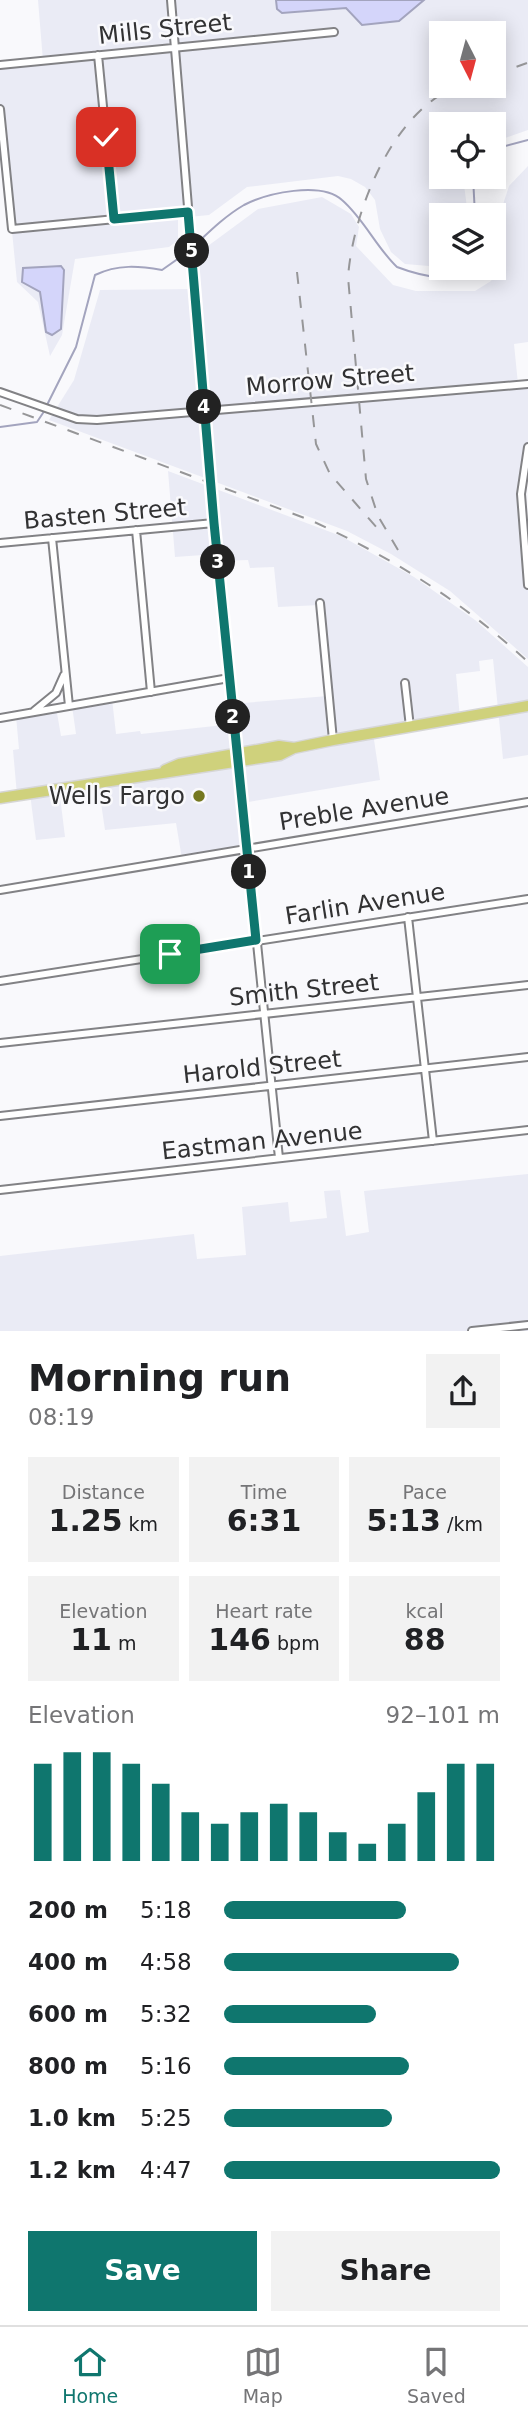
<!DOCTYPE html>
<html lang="en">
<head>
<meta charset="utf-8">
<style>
  body { margin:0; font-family:"DejaVu Sans",sans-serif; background:#f2f2f2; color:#202124; height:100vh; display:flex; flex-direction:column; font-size:26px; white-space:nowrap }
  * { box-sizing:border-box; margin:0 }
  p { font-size:23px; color:#757577 }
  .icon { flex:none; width:38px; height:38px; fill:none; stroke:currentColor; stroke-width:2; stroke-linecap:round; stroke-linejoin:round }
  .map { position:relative; height:1331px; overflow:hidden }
  .drawer { display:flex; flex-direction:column; background:#fff; flex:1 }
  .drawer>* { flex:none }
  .needle { width:46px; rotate:174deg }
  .fabs { position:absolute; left:429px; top:21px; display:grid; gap:14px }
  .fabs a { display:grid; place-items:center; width:77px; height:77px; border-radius:0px; background:#fff; box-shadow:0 4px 18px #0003; font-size:35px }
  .pin { position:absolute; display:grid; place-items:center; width:60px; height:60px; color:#fff; margin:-30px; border-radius:14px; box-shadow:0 4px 10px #0006 }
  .km { position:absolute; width:35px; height:35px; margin:-18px; border-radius:50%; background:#222; color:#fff; font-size:19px; line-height:35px; text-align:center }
  .round { display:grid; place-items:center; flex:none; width:74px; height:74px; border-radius:0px; background:#f2f2f2 }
  .headline { display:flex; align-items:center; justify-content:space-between; height:119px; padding:0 28px }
  h1 { font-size:38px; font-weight:800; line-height:52px }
  .stats { display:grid; grid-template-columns:repeat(3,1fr); gap:10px; height:119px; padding:7px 28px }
  .stats div { display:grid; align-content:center; border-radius:0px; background:#f2f2f2; text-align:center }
  .stats b { font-size:30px; font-weight:800 }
  .stats small { font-size:19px; font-weight:400 }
  .stats p { font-size:19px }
  .chart { height:196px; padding:14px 28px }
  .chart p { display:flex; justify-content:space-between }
  .chart svg { width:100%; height:126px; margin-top:7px; stroke:#0f766e; stroke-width:6 }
  .action { display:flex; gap:14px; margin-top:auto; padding:14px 28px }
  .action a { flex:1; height:80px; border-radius:0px; background:#0f766e; color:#fff; font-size:28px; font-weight:800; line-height:80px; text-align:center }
  .action a+a { background:#f2f2f2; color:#202124 }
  ul { padding:0 28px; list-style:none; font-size:23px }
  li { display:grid; grid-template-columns:112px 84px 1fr; align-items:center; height:52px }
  li i { height:18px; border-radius:9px; background:#0f766e }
  .dock { display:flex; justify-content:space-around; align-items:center; height:98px; border-top:2px solid #e0e0e0; background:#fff; font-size:19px; color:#757577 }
  .dock a { display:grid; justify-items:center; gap:4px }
  .dock .current { color:#0f766e }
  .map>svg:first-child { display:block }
  .built { fill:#eaebf5; fill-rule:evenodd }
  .water { fill:#d4d5fa; stroke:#a3a4be; stroke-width:2 }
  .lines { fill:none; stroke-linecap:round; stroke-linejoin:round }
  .stream { stroke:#a3a4be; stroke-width:2 }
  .street-casing { stroke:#828285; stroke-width:10 }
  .primary-casing { stroke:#d6d6d6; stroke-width:13 }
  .street { stroke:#fff; stroke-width:6 }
  .primary { stroke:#cfd17c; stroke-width:10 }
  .rail { stroke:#969698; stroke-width:2; stroke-dasharray:12 12; stroke-linecap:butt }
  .route-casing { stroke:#fff; stroke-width:14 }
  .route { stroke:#0f766e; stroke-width:9 }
  .poi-dot { fill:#75781f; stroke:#f9f9fc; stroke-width:2.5 }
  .labels { text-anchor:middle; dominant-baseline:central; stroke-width:5; stroke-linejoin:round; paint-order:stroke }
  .street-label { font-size:24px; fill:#323233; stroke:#f9f9fc }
  .poi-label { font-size:24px; fill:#323233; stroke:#f9f9fc; text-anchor:end }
</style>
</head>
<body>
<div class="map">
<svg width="528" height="1331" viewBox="0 0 528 1331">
  <rect width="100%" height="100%" fill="#f9f9fc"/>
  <!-- built -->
  <path class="built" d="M38,0H528V130L494,142V124H441V177H463L468,215H441V267L405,264L391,252L380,229L375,200L365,187L351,179L338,176L247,187L209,215L189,217L188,212L178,213V240L169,247L75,259L62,335L50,356L38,302L17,282L0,109V65L43,61ZM441,33H494V86H441Z
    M528,166V342L514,344L518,384H528V447L521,494L528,565V659L450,591L391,554L347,531L49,420L74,380L100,290L195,289L193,257L258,209L322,197L351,214L359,227L356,246L393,285L416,291H475L491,281L497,269V223L509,186Z
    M168,471L341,536L414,577L475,620L528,667V755L503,759L493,659L479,661L480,671L456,674L460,718L373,733L380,780L242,803L246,849L182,859L176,823L105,830L98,782L59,788L65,837L36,840L30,794L17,795L13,750L19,749L16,716L52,709L57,713L61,736L76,734L72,706L112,699L116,734L140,731L141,734L233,724L231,704L328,696L320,605L278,607L274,567L250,568L248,560L218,561L217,554L175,557Z
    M528,1174V1331H0V1256L194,1234L197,1259L246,1255L242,1207L288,1202L290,1222L327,1218L324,1191L340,1190L346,1236L369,1232L364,1191Z"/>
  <!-- water -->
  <path class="water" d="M276,0H424L399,21L362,25L346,8L282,13L277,9Z
    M61,266L64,270L61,329L52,335L46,332L40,292L22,282L23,268Z"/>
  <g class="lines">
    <!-- stream -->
    <path class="stream" d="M494,149L528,140
      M473,177L475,215
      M193,247C209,232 225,216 244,205C267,193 321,181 342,200C364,219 376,247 397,267C418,275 460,286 476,268
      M47,405L76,347L95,275C118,264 139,266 162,270L189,251
      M0,427L37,422L45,410"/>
    <defs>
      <path id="street" d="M171,0L214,523L279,1158
        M98,55L114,219
        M0,65L334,32
        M0,109L12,229L188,212
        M0,392L77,419L97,420L528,384
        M528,447L521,494L528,585
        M136,530L151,692
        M52,538L69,706
        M0,543L214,523
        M320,603L333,740
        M405,683L410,727
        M34,711L56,693L64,675
        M0,718L229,678
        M0,890L528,802
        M408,917L433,1141
        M0,981L528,899
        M0,1043L528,985
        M0,1116L528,1057
        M0,1190L528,1130
        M472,1331L528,1325"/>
      <path id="primary" d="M165,770L179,764L279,746L294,748
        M0,798L280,755L294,748L333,740L528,706"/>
    </defs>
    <!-- street casing -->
    <use href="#street" class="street-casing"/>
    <!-- primary casing -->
    <use href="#primary" class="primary-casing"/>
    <!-- street -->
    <use href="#street" class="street"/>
    <!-- primary -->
    <use href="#primary" class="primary"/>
    <!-- rail -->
    <path class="rail" d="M494,75L527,63
      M297,272L316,444L330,474L378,529
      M0,405L310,520C391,557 462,601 528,662
      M398,550L378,516L366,479L348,277C353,212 392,111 458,86"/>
  </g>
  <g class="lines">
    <defs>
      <path id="route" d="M106,137L114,219L188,212L214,523L256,940L170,954"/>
    </defs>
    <!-- route casing -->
    <use href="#route" class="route-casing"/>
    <!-- route -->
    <use href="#route" class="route"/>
  </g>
  <!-- markers -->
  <circle class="poi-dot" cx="199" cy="796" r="7"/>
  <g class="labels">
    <!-- street labels -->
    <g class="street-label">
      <text transform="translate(165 29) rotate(-6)">Mills Street</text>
      <text transform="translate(330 380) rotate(-5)">Morrow Street</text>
      <text transform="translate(105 514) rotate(-5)">Basten Street</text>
      <text transform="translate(364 809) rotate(-9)">Preble Avenue</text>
      <text transform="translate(365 904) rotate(-9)">Farlin Avenue</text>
      <text transform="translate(304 990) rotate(-6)">Smith Street</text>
      <text transform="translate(262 1067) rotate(-6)">Harold Street</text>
      <text transform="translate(262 1141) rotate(-6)">Eastman Avenue</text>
    </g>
    <!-- poi labels -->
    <g class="poi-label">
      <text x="185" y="796">Wells Fargo</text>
    </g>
  </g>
</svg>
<div class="fabs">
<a><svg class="needle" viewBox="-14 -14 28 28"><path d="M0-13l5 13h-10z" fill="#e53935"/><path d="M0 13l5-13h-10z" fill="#757577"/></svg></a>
<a><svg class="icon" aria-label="locate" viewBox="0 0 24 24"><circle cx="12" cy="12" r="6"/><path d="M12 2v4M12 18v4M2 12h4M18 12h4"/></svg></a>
<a><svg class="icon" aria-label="layers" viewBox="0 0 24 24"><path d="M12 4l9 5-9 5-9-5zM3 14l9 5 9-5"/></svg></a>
</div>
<div class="pin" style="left:170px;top:954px;background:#1e9e55"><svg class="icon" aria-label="arrive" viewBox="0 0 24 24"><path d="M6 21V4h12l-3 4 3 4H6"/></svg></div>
<div class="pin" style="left:106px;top:137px;background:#d93025"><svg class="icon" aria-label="check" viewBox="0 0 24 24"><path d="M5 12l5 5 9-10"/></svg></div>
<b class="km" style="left:249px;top:872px">1</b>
<b class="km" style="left:233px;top:717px">2</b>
<b class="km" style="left:218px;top:562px">3</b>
<b class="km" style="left:204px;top:407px">4</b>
<b class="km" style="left:192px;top:251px">5</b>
</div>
<section class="drawer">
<div class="headline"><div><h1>Morning run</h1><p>08:19</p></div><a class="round"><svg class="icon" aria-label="share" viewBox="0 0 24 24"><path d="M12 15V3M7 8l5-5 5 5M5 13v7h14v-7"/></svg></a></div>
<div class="stats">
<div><p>Distance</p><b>1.25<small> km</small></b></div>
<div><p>Time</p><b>6:31</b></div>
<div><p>Pace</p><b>5:13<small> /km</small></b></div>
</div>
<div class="stats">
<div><p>Elevation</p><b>11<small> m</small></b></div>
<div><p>Heart rate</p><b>146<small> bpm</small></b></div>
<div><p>kcal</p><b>88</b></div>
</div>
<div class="chart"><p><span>Elevation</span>92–101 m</p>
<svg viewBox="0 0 160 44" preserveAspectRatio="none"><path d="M5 44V10M15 44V6M25 44V6M35 44V10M45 44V17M55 44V27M65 44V31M75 44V27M85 44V24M95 44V27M105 44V34M115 44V38M125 44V31M135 44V20M145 44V10M155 44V10"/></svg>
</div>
<ul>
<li><b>200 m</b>5:18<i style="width:66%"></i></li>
<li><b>400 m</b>4:58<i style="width:85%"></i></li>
<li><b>600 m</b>5:32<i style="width:55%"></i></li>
<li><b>800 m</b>5:16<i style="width:67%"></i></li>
<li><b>1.0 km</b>5:25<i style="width:61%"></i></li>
<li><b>1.2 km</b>4:47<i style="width:100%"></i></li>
</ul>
<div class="action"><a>Save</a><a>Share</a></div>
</section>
<nav class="dock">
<a class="current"><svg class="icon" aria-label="home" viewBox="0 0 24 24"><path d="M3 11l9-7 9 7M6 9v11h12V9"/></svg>Home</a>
<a><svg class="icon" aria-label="map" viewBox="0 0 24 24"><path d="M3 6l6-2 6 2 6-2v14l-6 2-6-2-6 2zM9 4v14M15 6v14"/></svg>Map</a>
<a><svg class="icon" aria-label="saved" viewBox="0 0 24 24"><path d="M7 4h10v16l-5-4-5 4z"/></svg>Saved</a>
</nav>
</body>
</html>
